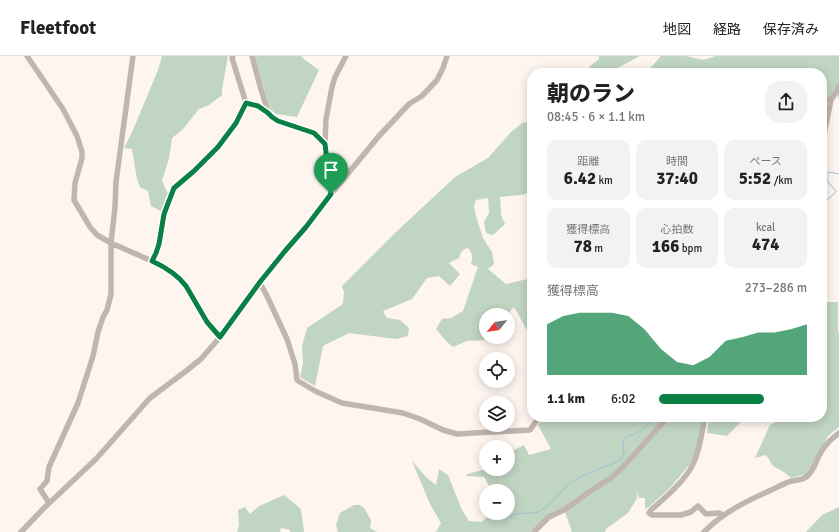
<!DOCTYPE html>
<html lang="ja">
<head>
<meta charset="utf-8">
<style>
  body { margin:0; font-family:Signika,"Noto Sans JP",sans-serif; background:#f2f2f2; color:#222; height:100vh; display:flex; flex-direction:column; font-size:15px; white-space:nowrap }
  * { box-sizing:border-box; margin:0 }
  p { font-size:13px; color:#767676 }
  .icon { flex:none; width:22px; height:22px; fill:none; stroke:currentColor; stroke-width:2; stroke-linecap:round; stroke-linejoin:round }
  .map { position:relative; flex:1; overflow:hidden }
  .side { position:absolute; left:527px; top:12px; width:300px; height:354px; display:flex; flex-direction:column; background:#fff; border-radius:16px; box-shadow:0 2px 10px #0003 }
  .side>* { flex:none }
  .needle { width:26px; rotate:240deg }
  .buttons { position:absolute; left:479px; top:252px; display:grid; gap:8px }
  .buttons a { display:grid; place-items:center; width:36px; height:36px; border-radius:50%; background:#fff; box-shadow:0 2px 10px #0003; font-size:20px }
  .pin { position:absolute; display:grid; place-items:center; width:34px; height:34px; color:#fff; margin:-41px -17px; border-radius:50% 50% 50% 0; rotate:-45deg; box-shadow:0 0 4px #0007 }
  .pin .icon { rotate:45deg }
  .round { display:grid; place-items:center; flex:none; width:42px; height:42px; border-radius:16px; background:#f2f2f2 }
  .headline { display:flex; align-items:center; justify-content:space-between; height:68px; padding:0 20px }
  h1 { font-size:22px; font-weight:800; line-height:30px }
  .metrics { display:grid; grid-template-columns:repeat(3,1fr); gap:6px; height:68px; padding:4px 20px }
  .metrics div { display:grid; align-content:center; border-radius:10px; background:#f2f2f2; text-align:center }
  .metrics b { font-size:17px; font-weight:800 }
  .metrics small { font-size:11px; font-weight:400 }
  .metrics p { font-size:11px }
  .chart { height:112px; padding:8px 20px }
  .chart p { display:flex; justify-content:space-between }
  .chart svg { width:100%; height:72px; margin-top:4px; fill:#0b8043; opacity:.7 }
  ul { padding:0 20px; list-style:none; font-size:13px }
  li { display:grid; grid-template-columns:64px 48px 1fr; align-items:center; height:30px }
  li i { height:10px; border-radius:5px; background:#0b8043 }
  header { display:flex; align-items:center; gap:24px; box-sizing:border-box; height:56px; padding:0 20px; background:#fff; border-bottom:1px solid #e0e0e0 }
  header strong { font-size:19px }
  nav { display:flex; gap:22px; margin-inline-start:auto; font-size:14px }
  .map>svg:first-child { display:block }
  .green { fill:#c1d5c3 }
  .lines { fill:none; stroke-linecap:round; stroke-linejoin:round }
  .stream { stroke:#9ec0d6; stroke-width:1 }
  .minor { stroke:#c0b6b0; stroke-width:5.5 }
  .route-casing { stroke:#fff; stroke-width:8 }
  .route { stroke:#0b8043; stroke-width:5 }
</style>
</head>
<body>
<header>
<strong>Fleetfoot</strong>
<nav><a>地図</a><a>経路</a><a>保存済み</a></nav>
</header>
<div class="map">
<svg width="839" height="476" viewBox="0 0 839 476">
  <rect width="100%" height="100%" fill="#fef5ef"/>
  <!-- green -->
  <path class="green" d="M162,0H228L222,33V39L209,49L199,53L183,73L172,82L169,102L162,125L170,142L166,158L151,150L148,135L140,131L137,123L132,93L124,92L133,74L158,14Z
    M254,0H301L305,4L319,14L297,61L276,58L270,53Z
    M599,0H640L616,13L612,17H586L590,10L599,3Z
    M661,0H686L703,4L716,0H839V45L837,35L830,43H822V17H646Z
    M532,65V136L521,139L500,141L501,159L505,168L493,179L486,177L484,166L489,157L488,142L476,144L474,151L476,160L483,182L492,196L494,208L488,213L506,228L532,222V278H529L514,251L507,259H486V281H496L488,284L467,285L453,291L446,285L436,273L442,263L451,262L463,255L478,211L471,208C473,201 473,198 468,192C462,193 461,196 459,202L449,207L460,218L450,230L439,220L427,222L412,243L383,255L387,262L400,264L409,272L408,280L396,283L349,277L323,290L315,330L300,321L303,307L302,290L307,272L343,248L344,236L342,230L396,176L455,121L488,102L510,77L522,67Z
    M822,246H838V276H839V371L828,380L813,409L806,418L791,422L784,416L773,410L766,399L755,402L770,369L776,366L779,361H822Z
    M543,361H706L704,377L690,408L670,432L649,451L645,453V442H639L637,436V442L628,457L606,473L605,476H572L565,456L579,444L533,475L530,476H436L441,467L430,448L412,405L427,422L436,429L439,413L448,419L462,454L469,465L482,466L491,457H508V435H492L484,421L466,420L467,418L486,413H508V397L524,389L529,399L551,393L538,369Z
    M709,361H746L727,380L707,377Z
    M284,439L301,453L304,476H290V474L281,472L280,476H237L239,469L238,454L245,451L250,458L259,450Z
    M354,449H360L364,452L371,464L370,472L377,476H338L336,469L340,457Z
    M839,451V476H806L822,459Z"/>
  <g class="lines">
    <!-- stream -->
    <path class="stream" d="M822,145L828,143L835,137L836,135C831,129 825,126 827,118L829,116L839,118
      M500,469C504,465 511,459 517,458C526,456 534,459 542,454C554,447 561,433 573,425C583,419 594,415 604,411C610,409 616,407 621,403C628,397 620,388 624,383C626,380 630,380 632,379C641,375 649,370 652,361"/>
    <!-- minor -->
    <path class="minor" d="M27,0L63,53L77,80L82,96V102L75,127L74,144L90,171L97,179L111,187L161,209L169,214L182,225L207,265L220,281
      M252,0L260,30L268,56
      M822,43L831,44
      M246,47L258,50L268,57L272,61L278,65L314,77L325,88
      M822,88L831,44L837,35L839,30
      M331,138L325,88L326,63L332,31L335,21L346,0
      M152,205L157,197L159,188L164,158L174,132L194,115L218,91L236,67L246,47L232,2L233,0
      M260,227L267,240L287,283L295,308L297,324L300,326L315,335L342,347L403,357L420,363L443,374L457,378L530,374L539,361
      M705,361C702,376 700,392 694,406C687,423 665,442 651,454L649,457L652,459H681L691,456L698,450L706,458L719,457L723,459
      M49,447L40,433L47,425L49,411L78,347L93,300L98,276L103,261L107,254L111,238V187L115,151L116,126L133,0
      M21,476L44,452L96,403L150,342L186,315L201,303L220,281L260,227L285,195L307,171L331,138L379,80L409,48L422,40L437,24L443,12L447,0
      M534,476L549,461L564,454L592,434L611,422L622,412L668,361
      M704,476C727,452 757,441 786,427C792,424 801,425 806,421C814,415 815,407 819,400C823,391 831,383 839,377"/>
  </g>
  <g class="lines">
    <defs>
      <path id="route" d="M246,47L258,50L268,57L272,61L278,65L314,77L325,88L331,138L306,171L285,195L260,226L220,281L207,266L186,230C177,218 165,211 152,205L156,197L159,188L164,158L174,132L194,115L218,91L236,67Z"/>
    </defs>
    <!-- route casing -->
    <use href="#route" class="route-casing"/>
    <!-- route -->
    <use href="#route" class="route"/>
  </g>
</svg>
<div class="buttons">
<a><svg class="needle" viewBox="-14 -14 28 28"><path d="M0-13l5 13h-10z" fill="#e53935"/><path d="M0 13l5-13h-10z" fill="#767676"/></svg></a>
<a><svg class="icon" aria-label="locate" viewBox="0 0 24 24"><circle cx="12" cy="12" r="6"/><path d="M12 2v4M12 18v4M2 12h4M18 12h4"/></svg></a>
<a><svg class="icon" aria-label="layers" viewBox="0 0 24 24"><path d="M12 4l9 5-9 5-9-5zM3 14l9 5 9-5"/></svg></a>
<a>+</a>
<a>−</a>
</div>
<div class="pin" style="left:331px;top:138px;background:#1e9e55"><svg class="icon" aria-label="arrive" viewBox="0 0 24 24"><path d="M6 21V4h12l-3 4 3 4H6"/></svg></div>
<section class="side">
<div class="headline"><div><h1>朝のラン</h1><p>08:45 · 6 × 1.1 km</p></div><a class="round"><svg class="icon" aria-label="share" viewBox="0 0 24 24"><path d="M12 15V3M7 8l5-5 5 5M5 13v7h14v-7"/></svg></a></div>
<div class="metrics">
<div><p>距離</p><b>6.42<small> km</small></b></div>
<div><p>時間</p><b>37:40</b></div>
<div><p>ペース</p><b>5:52<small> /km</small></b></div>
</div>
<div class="metrics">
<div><p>獲得標高</p><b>78<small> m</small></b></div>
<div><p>心拍数</p><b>166<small> bpm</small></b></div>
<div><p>kcal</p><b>474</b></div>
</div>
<div class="chart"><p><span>獲得標高</span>273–286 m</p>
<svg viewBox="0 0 160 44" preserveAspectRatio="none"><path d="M0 44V13L10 8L20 6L30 6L40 6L50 8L60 16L70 28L80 36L90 38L100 33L110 23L120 21L130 18L140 18L150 16L160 13V44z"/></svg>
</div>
<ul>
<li><b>1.1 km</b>6:02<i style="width:71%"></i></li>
</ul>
</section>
</div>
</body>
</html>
